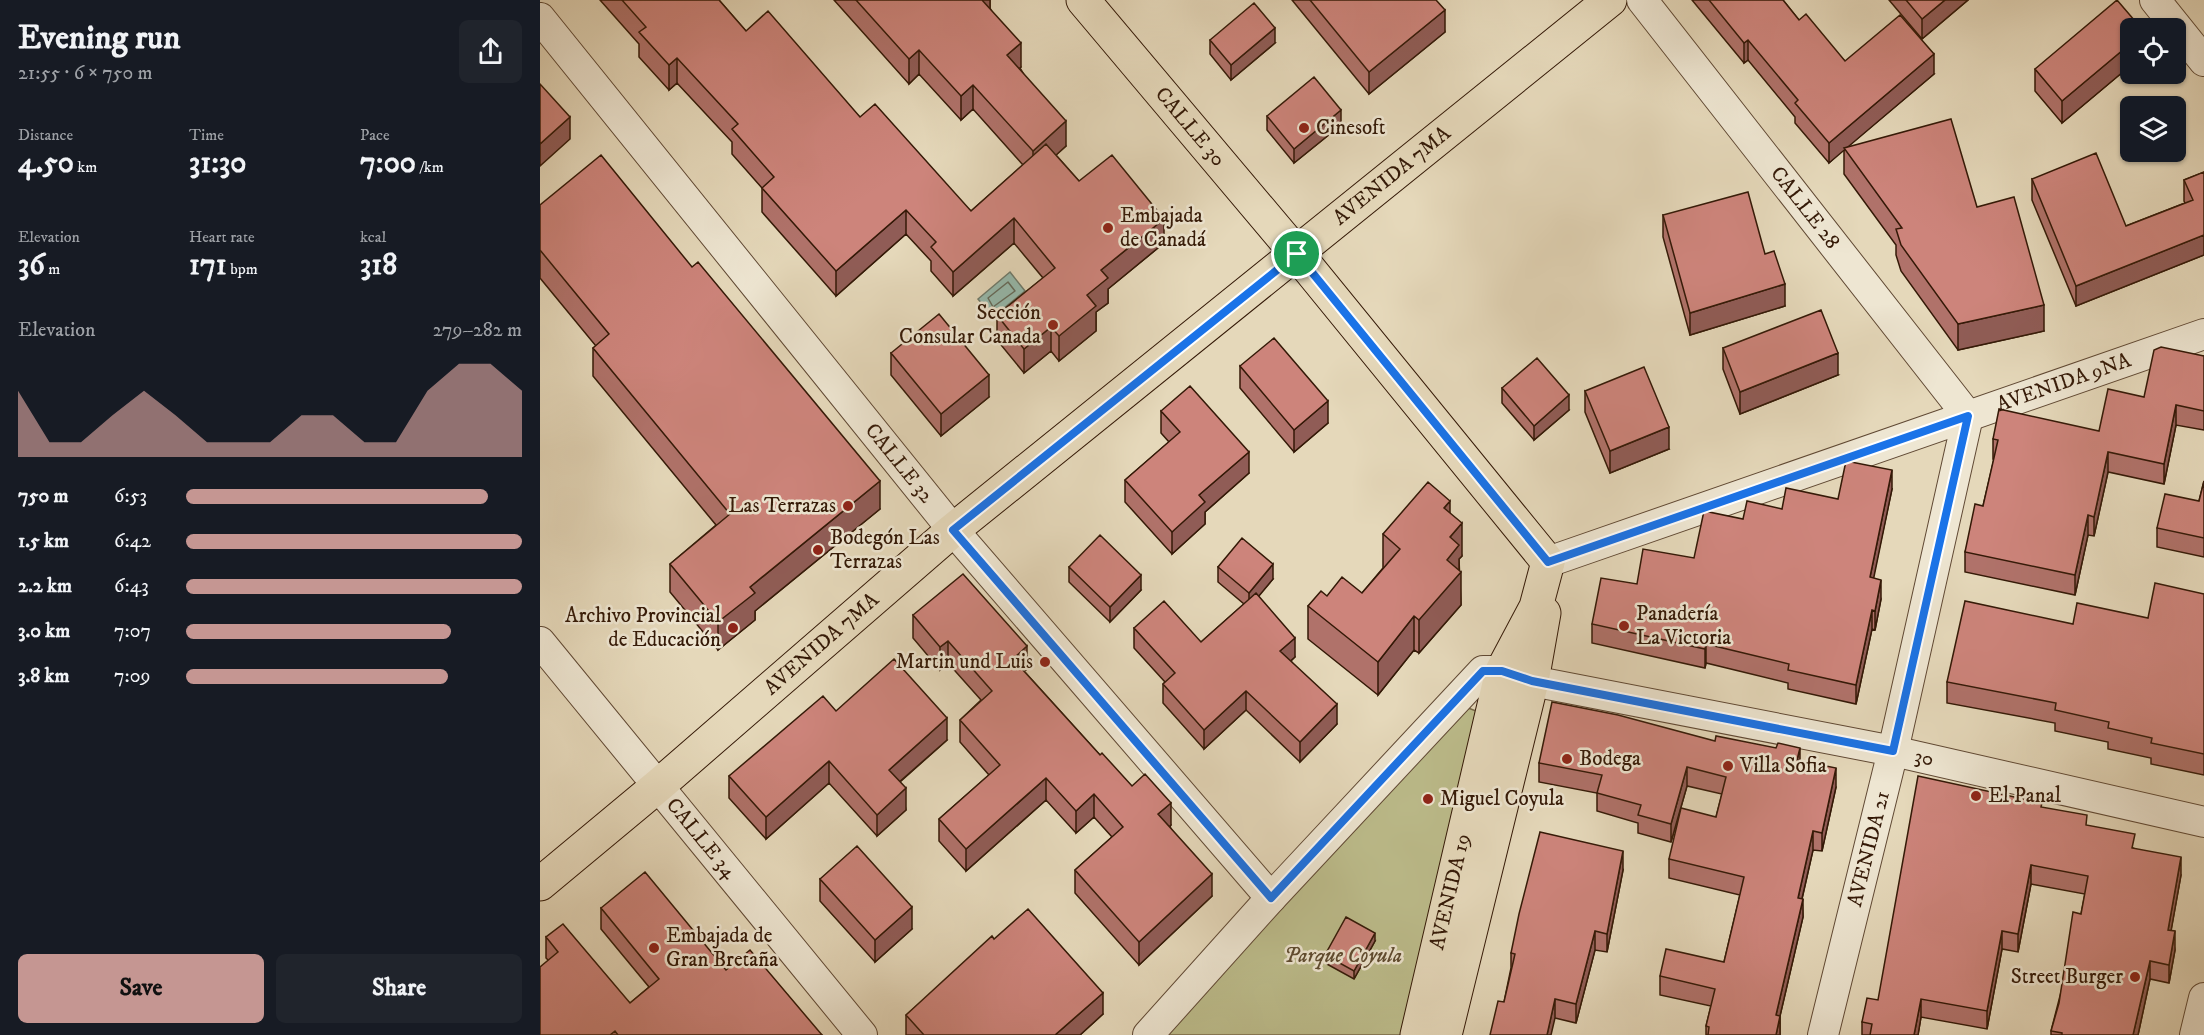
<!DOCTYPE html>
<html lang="en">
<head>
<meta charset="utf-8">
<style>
  body { margin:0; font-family:"IM FELL DW Pica",serif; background:#20242c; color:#f1f3f6; height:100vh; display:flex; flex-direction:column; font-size:22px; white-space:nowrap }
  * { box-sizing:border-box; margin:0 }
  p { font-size:20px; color:#9ea1a6 }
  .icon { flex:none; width:33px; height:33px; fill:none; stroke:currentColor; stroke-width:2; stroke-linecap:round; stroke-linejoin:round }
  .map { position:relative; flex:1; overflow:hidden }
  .side { display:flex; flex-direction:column; background:#171b24; width:540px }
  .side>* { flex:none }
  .tools { position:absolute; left:1580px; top:18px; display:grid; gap:12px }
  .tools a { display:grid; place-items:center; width:66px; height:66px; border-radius:9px; background:#171b24; box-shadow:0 2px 4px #0004; font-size:30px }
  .pin { position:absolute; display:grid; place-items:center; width:51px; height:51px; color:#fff; margin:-26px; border:3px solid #fff; border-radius:50%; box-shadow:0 2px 6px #0007 }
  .round { display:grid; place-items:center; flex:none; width:63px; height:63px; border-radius:9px; background:#20242c }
  .overview { display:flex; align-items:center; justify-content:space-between; height:102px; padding:0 18px }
  h1 { font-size:33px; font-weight:700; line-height:45px }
  .metrics { display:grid; grid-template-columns:repeat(3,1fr); gap:9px; height:102px; padding:6px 18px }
  .metrics div { display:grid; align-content:center }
  .metrics b { font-size:30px; font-weight:700 }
  .metrics small { font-size:16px; font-weight:400 }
  .metrics p { font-size:16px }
  .chart { height:168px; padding:12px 18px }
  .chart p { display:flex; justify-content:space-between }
  .chart svg { width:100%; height:108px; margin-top:6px; fill:#c59692; opacity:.7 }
  .button { display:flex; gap:12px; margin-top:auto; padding:12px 18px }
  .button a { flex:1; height:69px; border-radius:9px; background:#c59692; color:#111; font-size:24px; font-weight:700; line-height:69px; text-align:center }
  .button a+a { background:#20242c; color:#f1f3f6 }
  ul { padding:0 18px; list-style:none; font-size:20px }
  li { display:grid; grid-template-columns:96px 72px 1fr; align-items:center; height:45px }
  li i { height:15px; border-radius:8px; background:#c59692 }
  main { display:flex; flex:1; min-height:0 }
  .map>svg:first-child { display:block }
  .green { fill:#bcbc8b; stroke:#786a49; stroke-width:1.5 }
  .water { fill:#96baad; stroke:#6f7a6b; stroke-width:1.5 }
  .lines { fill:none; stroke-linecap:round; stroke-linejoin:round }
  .shore { stroke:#656a5a; stroke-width:1.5 }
  .minor-casing { stroke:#604934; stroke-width:32 }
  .major-casing { stroke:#341907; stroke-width:35 }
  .minor { stroke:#eee6d2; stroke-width:30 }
  .major { stroke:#e5d8ba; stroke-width:33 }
  .wall { fill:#b0726a; stroke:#341907; stroke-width:1.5 }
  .shaded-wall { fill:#905c56; stroke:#341907; stroke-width:1.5 }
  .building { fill:#cd847b; stroke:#341907; stroke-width:1.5 }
  .route-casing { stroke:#fff; stroke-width:12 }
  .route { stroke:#1a73e8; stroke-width:8 }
  .poi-dot { fill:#8f2418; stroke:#eee6d2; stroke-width:2 }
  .labels { text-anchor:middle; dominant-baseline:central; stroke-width:5; stroke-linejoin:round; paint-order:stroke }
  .street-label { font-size:21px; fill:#341907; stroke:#eee6d2 }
  .poi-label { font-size:21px; fill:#341907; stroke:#eee6d2; text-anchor:start }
  .park-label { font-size:21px; font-style:italic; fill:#5d4a2f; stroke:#eee6d2 }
</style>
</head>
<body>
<main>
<section class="side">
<div class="overview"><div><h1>Evening run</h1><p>21:55 · 6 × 750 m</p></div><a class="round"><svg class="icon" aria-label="share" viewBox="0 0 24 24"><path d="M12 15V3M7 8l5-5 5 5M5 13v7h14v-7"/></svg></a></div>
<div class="metrics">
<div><p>Distance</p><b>4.50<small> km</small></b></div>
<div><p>Time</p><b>31:30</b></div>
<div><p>Pace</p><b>7:00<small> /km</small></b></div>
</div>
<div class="metrics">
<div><p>Elevation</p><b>36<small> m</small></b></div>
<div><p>Heart rate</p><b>171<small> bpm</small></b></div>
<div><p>kcal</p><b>318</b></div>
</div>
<div class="chart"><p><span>Elevation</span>279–282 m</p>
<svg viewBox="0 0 160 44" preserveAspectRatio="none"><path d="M0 44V17L10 38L20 38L30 27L40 17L50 27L60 38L70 38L80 38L90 27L100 27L110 38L120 38L130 17L140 6L150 6L160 17V44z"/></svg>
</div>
<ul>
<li><b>750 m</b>6:53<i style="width:90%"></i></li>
<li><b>1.5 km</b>6:42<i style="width:100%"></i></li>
<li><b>2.2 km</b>6:43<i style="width:100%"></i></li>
<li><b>3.0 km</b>7:07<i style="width:79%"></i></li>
<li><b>3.8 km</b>7:09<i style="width:78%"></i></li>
</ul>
<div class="button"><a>Save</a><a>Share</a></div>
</section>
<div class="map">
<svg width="1664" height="1035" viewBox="0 0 1664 1035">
  <rect width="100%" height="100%" fill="#e5d8ba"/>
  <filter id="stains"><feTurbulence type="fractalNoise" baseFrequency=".00333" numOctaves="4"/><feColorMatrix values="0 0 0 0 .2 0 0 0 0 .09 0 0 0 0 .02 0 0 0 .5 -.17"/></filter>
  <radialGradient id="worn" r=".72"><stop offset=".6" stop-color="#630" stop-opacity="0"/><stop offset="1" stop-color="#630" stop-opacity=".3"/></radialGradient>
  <!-- green -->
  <path class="green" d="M923,706L936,711L863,1035H623Z"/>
  <!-- water -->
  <path class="water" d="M470,272L485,291L453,317L438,299Z"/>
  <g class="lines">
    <!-- shore -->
    <path class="shore" d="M468,282L475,291L453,307L448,298Z"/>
    <defs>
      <g id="minor">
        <path id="s1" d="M1102,0L1428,416L1353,751L1283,1035"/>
        <path d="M1615,0L1664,61"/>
        <path id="s2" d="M0,18L413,530L731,898"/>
        <path id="s3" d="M1008,562L1664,334"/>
        <path id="s4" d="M0,642L322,1035"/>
        <path id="s5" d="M608,1035L731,898L943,671H962L992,681L1353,751L1664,822"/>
        <path d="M1655,1035L1664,998"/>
      </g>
      <g id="major">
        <path id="s6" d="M543,0L757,254L1008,562"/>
        <path id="s7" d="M0,884L119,785L413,530L1070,0"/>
        <path id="s8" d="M877,1035L962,671L996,607L1008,562"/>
        <path d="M905,1035L992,681L1004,613"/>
      </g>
    </defs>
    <!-- minor casing -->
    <use href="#minor" class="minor-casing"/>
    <!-- major casing -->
    <use href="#major" class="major-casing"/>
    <!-- minor -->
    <use href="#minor" class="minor"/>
    <!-- major -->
    <use href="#major" class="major"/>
  </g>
  <!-- wall -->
  <path class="wall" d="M60,0H179L206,31L320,117L431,211L483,165L433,109L421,120L379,74L369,84L294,0H450V8L481,67L480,68L526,146L516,155L539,181L624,243L568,289V303L556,312V331L519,361L511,351L484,373L457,340V315L503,278L474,243L413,296L391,271V261L366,234L296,296L222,212V188L192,154V142L137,83L129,90L99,57V44Z
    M752,0H896L905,32L829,94Z
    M1152,0H1243L1259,20L1305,61L1394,74L1306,148L1437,207L1504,331L1418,350L1361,271L1356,255V245L1304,174V149L1289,163L1255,123V117L1208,60L1204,63Z
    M1349,0H1428L1382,39Z
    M1590,28V66L1522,123L1495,91V69Z
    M670,40L735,43L691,80L670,54Z
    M727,116L801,125L754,163L727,130Z
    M1664,172V255L1536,306L1492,200V179L1586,226L1645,203L1644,201V180Z
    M0,205L340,509L215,611V620L178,650L130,592V564L176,525L53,376V348L56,346L0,278Z
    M1123,215L1225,254L1245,306L1150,335L1123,237Z
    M1183,348L1298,375L1200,414L1183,369Z
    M351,353L449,397L401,436L351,375Z
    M1664,356V430L1636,425L1624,484L1568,472L1554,536L1548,535L1535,595L1425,572V552L1443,506L1454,459H1453V439L1559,431L1604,397Z
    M700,366L788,423L754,452L700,388Z
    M962,388L1029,410L994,440L962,403Z
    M1045,391L1129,449L1070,473L1045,412Z
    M621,411L709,473L665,512V524L632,554L585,502V480L629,442L621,433Z
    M1664,481V557L1617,547V528L1659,501Z
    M1352,489L1333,578L1341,599L1335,630L1332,629L1316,704L1248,689V683L1166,663L1165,668L1052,643V624L1097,584L1154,558L1203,519L1242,509Z
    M910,514L922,556L919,559L921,605L879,653L874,650L838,695L768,639V606L787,596L822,593L843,568V534Z
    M529,567L601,590L570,622L529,582Z
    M678,567L733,579L718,596L755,657L751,661L797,724L760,762L706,710L664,749L623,703V684L625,682L594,648V628L661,642L704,604L678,582Z
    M1664,594V775L1611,764V758L1568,749V742L1515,731V723L1407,703V682L1533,624L1608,618Z
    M373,615L487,669L484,671L560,755L631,825L630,827L672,896L599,965L535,893V870L572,837L554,817L536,833L506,800L426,871L399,841V819L449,775L420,742V720L441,700L408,663L400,670L373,638Z
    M296,711L407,740L360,782L366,810L337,836L289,783L226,839L189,798V776Z
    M1175,741L1260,761L1296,787L1282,851L1273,850L1262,899L1263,917L1240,1016V1035H1166V1026L1171,1006L1120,995V976L1184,962L1200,895L1129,878V859L1176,817L1182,794L1147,786L1131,842L1098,833V823L1057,811V793L999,782V763Z
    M1502,808L1547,826L1595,849L1641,875L1631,930L1635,950L1629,983L1610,979L1598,1035H1511V1031L1541,914L1545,894L1491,884L1478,952L1462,949L1447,1029L1381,1017L1378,1035H1322V1022L1338,1000Z
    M1083,870L1067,952L1055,950L1036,1023L1015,1018L964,1002L971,968V953Z
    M280,879L372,929L335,962L280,901Z
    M61,908L186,970L282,1035H0L8,960L6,958V937L90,1003L109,987L61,929Z
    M454,939L563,1014L540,1035H366V1015Z
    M835,941L814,979L785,963V955Z"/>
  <!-- shaded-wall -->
  <path class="shaded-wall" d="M439,0H450V11Z
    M1405,0H1428L1382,39V19Z
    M905,10V32L829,94V72Z
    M735,28V43L691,80V65Z
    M1208,40V60L1204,63V43Z
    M481,43V67L467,79V55Z
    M1590,44V66L1522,123V101Z
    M379,50V74L369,84V59Z
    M1394,54V74L1289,163V143Z
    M137,58V83L129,90V65Z
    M433,85V109L421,120V96Z
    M801,110V125L754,163V149Z
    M30,117V139L0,166V144Z
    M526,121V146L493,176V151Z
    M366,210V234L296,296V271Z
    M474,218V243L413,296V272Z
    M624,219V243L568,289V303L556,312V331L519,361V336L547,295L561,270Z
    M1664,235V255L1536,306V286Z
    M1245,284V306L1150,335V313Z
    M1504,305V331L1418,350V324Z
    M511,327V351L484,373V349Z
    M1298,353V375L1200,414V392Z
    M449,375V397L401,436V414Z
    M1029,395V410L994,440V426Z
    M788,401V423L754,452V430Z
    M1636,405V425L1624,484V464Z
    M1129,427V449L1070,473V451Z
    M709,452V473L665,512V524L632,554V532L659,495Z
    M1568,452V472L1554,536V517Z
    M1352,470V489L1330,596V577Z
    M340,481V509L215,611V620L178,650V622L210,587Z
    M910,501V534L904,508Z
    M1548,515V535L1535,595V575Z
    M922,523V556L919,559V574L921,572V605L879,653V620L907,560L910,537Z
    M733,564V579L709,608V593Z
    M601,575V590L570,622V607Z
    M1341,580V599L1335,630V611Z
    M1332,610V629L1316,704V685Z
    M874,616V650L838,695V662Z
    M755,638V657L740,670V651Z
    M408,641V663L400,670V647Z
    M1166,644V663L1165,668V649Z
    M487,646V669L473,681V659Z
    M706,691V710L664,749V730Z
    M797,704V724L760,762V742Z
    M407,718V740L349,791V770Z
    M1260,748V766L1257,760Z
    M289,761V783L226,839V817Z
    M1147,767V786L1131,842V824Z
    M1296,768V787L1282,851V833Z
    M506,778V800L426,871V849Z
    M366,788V810L337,836V815Z
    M554,794V817L536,833V811Z
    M631,803V825L618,837V814Z
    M1273,831V850L1258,916V898Z
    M1083,851V870L1067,952V934Z
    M1641,857V875L1628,948V930Z
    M1491,865V884L1478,952V934Z
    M672,874V896L599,965V942Z
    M1263,899V917L1236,1033V1015Z
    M372,907V929L335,962V940Z
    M1055,931V950L1036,1023V1004Z
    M1462,931V949L1447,1029V1011Z
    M1635,931V950L1629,983V965Z
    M835,933V941L814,979V971Z
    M1610,961V979L1598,1035H1593Z
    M563,993V1014L540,1035H515Z
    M1015,999V1018L1011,1035H1007Z
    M1381,999V1017L1378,1035H1374Z
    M1240,1016V1035H1236Z"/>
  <!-- building -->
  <path class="building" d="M82,0H179L206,31L228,11L320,117L335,104L431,211L506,144L539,181L572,155L624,219L561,270L568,278L547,295L556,306L519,336L511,327L484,349L457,315L515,268L474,218L413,272L391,247L396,242L366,210L296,271L222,188L234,177L192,129L198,124L137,58L129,65L99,32L106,27Z
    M316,0H442L481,43L467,55L526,121L493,151L433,85L421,96L379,50L369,59Z
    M770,0H896L905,10L829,72Z
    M1169,0H1243L1259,20L1266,14L1305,61L1360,15L1394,54L1289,143L1255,103L1258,100L1208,40L1204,43Z
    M1366,0H1405L1382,19Z
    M1577,0L1601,28H1590V44L1522,101L1495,69Z
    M714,3L735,28L691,65L670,40Z
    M774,77L801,110L754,149L727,116Z
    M0,84L30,117L0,144Z
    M1411,119L1437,207L1474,197L1504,305L1418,324L1361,245L1356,229L1362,228L1304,148Z
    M1556,153L1586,226L1653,200L1644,180L1664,172V235L1536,286L1492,179Z
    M61,155L152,267L158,262L340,481L210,587L215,593L178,622L130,564L190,514L53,348L69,334L0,250V205Z
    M1208,192L1225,254L1234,251L1245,284L1150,313L1123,215Z
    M1281,310L1298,353L1200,392L1183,348Z
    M399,314L449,375L401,414L351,353Z
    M734,338L788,401L754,430L700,366Z
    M1621,347L1664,356V411L1636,405L1624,464L1568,452L1554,517L1548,515L1535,575L1425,552L1435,504L1443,506L1458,440L1453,439L1459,409L1559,431L1568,389L1604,397L1614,350Z
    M997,358L1029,395L994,426L962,388Z
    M1104,367L1129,427L1070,451L1045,391Z
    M650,386L709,452L659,495L665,502L632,532L585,480L640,432L621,411Z
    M1306,461L1352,470L1330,577L1341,580L1335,611L1332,610L1316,685L1248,670L1249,664L1166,644L1165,649L1052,624L1061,578L1097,584L1103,549L1154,558L1164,511L1203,519L1207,501L1242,509L1246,488L1298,499Z
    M1664,481V538L1617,528L1625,494L1659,501Z
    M888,482L910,501L904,508L922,523L910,537L919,545L907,560L921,572L879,620L874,616L838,662L768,606L781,591L787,596L802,577L822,593L860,549L843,534Z
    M560,535L601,575L570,607L529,567Z
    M702,538L733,564L709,593L678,567Z
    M423,574L487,646L473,659L560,755L562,753L592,786L605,774L631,803L618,814L672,874L599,942L535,870L583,827L554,794L536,811L506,778L426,849L399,819L460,765L420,720L452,691L408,641L400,647L373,615Z
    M1615,583L1664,594V754L1611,743L1612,738L1568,728L1569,722L1515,710L1516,703L1407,682L1425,601L1533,624L1537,603L1608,618Z
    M716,593L755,638L740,651L797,704L760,742L706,691L664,730L623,684L635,673L594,628L624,601L661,642Z
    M354,659L407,718L349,770L366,788L337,815L289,761L226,817L189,776L283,696L296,711Z
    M1012,702L1078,715L1175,741L1176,736L1236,748L1238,743L1260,748L1257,760L1296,768L1282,833L1273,831L1258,898L1263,899L1236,1015L1240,1016L1236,1035H1168L1169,1027L1166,1026L1175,989L1120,976L1126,949L1184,962L1204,877L1129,859L1141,808L1176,817L1186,777L1147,767L1131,824L1098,815L1101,805L1057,793L1062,775L999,763Z
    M1378,776L1502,803L1501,807L1547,815L1546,825L1595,834L1592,848L1641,857L1628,930L1635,931L1629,965L1610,961L1593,1035H1522V1033L1511,1031L1519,1003L1533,912L1541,914L1548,876L1491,865L1478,934L1462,931L1447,1011L1381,999L1374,1035H1330L1332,1024L1322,1022L1327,998L1338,1000Z
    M1000,832L1083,851L1067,934L1055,931L1036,1004L1015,999L1007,1035H950L958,1001L964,1002L975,954L971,953L979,914Z
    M317,846L372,907L335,940L280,879Z
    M105,872L186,970L210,950L282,1035H78L75,1031L70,1035H0V967L18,952L6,937L23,924L90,1003L119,979L61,908Z
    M488,909L563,993L515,1035H384L366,1015L452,936L454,939Z
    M806,917L835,933L814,971L785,955Z"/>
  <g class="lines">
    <defs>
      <path id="route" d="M757,254L1008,562L1428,416L1353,751L992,681L962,671H943L731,898L413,530Z"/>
    </defs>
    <!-- route casing -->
    <use href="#route" class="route-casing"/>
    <!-- route -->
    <use href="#route" class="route"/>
  </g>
  <!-- markers -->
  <g class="poi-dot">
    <circle cx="764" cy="128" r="6"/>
    <circle cx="568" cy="228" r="6"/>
    <circle cx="513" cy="325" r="6"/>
    <circle cx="308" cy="506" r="6"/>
    <circle cx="278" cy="550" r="6"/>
    <circle cx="1084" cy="626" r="6"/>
    <circle cx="193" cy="628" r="6"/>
    <circle cx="505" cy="662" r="6"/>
    <circle cx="1027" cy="759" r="6"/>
    <circle cx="1188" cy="766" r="6"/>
    <circle cx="1436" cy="796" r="6"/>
    <circle cx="888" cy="799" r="6"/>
    <circle cx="114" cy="948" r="6"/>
    <circle cx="1595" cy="977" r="6"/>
  </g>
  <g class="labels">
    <!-- street labels -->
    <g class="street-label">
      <text stroke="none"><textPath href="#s6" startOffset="166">CALLE 30</textPath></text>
      <text stroke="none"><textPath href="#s7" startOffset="1108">AVENIDA 7MA</textPath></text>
      <text stroke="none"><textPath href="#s1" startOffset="264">CALLE 28</textPath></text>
      <text stroke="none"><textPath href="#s3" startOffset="546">AVENIDA 9NA</textPath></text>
      <text stroke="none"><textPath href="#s2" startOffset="572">CALLE 32</textPath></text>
      <text stroke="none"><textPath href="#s7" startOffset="370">AVENIDA 7MA</textPath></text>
      <text stroke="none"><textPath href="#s5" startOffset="945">30</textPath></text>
      <text stroke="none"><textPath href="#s4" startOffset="254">CALLE 34</textPath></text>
      <text transform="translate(1329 849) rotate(-76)">AVENIDA 21</text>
      <text stroke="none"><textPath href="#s8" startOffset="147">AVENIDA 19</textPath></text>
    </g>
    <!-- poi labels -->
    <g class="poi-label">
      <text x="776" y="128">Cinesoft</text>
      <text x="580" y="216">Embajada<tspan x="580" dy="24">de Canadá</tspan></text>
      <text x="501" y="313" text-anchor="end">Sección<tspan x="501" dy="24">Consular Canada</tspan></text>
      <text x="296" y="506" text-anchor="end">Las Terrazas</text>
      <text x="290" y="538">Bodegón Las<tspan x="290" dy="24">Terrazas</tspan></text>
      <text x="1096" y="614">Panadería<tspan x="1096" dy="24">La Victoria</tspan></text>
      <text x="181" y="616" text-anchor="end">Archivo Provincial<tspan x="181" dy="24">de Educación</tspan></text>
      <text x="493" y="662" text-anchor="end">Martin und Luis</text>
      <text x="1039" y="759">Bodega</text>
      <text x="1200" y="766">Villa Sofia</text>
      <text x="1448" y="796">El Panal</text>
      <text x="900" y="799">Miguel Coyula</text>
      <text x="126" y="936">Embajada de<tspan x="126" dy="24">Gran Bretaña</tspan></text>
      <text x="1583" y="977" text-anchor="end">Street Burger</text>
    </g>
    <!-- park labels -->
    <g class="park-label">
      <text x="803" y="956">Parque Coyula</text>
    </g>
  </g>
  <rect width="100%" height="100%" filter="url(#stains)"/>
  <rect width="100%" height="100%" fill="url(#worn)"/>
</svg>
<div class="tools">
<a><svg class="icon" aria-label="locate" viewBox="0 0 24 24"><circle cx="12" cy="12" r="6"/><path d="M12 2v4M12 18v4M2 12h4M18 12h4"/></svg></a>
<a><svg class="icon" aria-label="layers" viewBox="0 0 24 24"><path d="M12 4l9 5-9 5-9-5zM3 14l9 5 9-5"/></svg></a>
</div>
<div class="pin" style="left:757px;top:254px;background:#1e9e55"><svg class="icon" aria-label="arrive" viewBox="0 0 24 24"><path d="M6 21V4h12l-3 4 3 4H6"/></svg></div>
</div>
</main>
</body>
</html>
